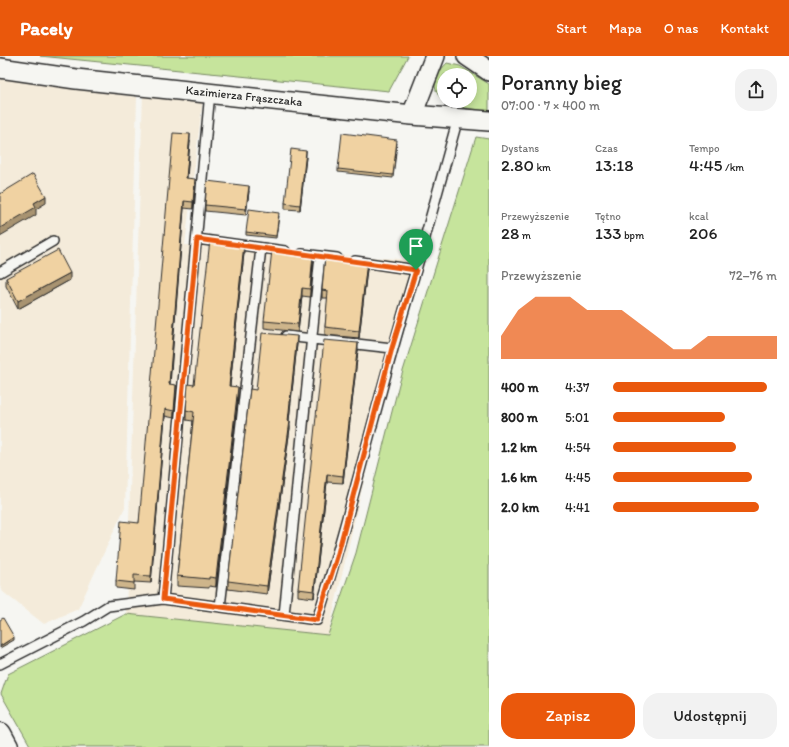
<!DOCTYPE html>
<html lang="pl">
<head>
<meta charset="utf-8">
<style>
  body { margin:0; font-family:Itim,sans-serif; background:#f2f2f2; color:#222; height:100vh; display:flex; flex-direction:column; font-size:15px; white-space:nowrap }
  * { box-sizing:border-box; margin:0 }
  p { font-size:13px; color:#767676 }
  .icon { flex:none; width:22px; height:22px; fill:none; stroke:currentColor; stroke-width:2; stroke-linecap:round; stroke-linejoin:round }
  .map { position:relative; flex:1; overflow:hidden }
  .details { display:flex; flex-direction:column; background:#fff; width:300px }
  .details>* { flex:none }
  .buttons { position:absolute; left:437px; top:12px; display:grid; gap:8px }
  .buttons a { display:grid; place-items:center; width:40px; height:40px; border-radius:50%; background:#fff; box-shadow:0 2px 10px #0003; font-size:20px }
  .pin { position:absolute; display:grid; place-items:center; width:34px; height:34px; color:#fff; margin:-41px -17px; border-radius:50% 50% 50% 0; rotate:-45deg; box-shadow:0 0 4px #0007 }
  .pin .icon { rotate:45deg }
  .round { display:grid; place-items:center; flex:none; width:42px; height:42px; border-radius:16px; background:#f2f2f2 }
  .overview { display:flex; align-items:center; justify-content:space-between; height:68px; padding:0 12px }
  h1 { font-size:22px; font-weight:600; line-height:30px }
  .metrics { display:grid; grid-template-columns:repeat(3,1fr); gap:6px; height:68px; padding:4px 12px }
  .metrics div { display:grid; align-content:center }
  .metrics b { font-size:17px; font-weight:600 }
  .metrics small { font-size:11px; font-weight:400 }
  .metrics p { font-size:11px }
  .chart { height:112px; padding:8px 12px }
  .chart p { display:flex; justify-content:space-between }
  .chart svg { width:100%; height:72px; margin-top:4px; fill:#ea580c; opacity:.7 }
  .primary-button { display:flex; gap:8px; margin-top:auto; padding:8px 12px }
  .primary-button a { flex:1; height:46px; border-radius:16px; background:#ea580c; color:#fff; font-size:16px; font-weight:600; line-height:46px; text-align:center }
  .primary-button a+a { background:#f2f2f2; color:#222 }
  ul { padding:0 12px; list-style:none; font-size:13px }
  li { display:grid; grid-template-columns:64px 48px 1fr; align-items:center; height:30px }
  li i { height:10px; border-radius:5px; background:#ea580c }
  header { display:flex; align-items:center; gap:24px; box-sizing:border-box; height:56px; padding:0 20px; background:#ea580c; color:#fff }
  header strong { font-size:19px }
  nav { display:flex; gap:22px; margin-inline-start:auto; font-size:14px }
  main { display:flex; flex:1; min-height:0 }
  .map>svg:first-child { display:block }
  .built { fill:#f4ebda }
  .green { fill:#c6e49c; stroke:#788864 }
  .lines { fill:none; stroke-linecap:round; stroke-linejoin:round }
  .service-casing { stroke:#2b2b2b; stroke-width:12 }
  .minor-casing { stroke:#2b2b2b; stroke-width:22 }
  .tertiary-casing { stroke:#2b2b2b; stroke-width:25 }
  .service { stroke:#f6f6f2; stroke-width:9 }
  .minor { stroke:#f6f6f2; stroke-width:19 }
  .tertiary { stroke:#f6f6f2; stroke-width:22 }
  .wall { fill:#ceb58b; stroke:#2b2b2b }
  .shaded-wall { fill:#a89371; stroke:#2b2b2b }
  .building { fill:#f0d2a2; stroke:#2b2b2b }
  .route-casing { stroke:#fff; stroke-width:8 }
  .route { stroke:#ea580c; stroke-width:5 }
  .labels { text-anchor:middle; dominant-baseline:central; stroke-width:3; stroke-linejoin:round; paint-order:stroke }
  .street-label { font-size:12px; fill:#2b2b2b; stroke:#f6f6f2 }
</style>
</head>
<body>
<header>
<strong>Pacely</strong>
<nav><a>Start</a><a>Mapa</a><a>O nas</a><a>Kontakt</a></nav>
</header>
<main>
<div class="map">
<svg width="489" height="691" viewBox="0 0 489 691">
  <rect width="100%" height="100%" fill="#f6f6f2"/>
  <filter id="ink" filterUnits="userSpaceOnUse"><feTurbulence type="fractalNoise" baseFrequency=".025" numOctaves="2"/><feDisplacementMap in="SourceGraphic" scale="8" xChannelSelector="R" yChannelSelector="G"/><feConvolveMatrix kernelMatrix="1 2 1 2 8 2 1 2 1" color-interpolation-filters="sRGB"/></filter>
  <g filter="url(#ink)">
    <!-- built -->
    <path class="built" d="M0,23L137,41L125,451L78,553L44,568L3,536L0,530Z
      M143,36L203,42L185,189L415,204L328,579L126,558Z"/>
    <!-- green -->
    <path class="green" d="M40,0H408L389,35Z
      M447,7L460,10L489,28V56L465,52L445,45H470V19H444V44C435,39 434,29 435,20Z
      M476,81L489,83V691H31L1,638L8,618L126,558L328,579L356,497L399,328Z"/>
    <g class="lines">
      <defs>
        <path id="service" d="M197,183L285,195
          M302,198L337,202
          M416,214L458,62
          M0,216L53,185
          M286,280L392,292
          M163,543L317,564C354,448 380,330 416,214L355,205
          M220,551L261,192
          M284,559L320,200
          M0,608L84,565L108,550L163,543L210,36"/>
        <path id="minor" d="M467,0L489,15
          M0,12L76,23L412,59L489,65
          M412,59L435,0"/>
        <path id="tertiary" d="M0,678L7,691"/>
      </defs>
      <!-- service casing -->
      <use href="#service" class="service-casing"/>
      <!-- minor casing -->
      <use href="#minor" class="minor-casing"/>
      <!-- tertiary casing -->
      <use href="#tertiary" class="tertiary-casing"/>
      <!-- service -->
      <use href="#service" class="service"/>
      <!-- minor -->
      <use href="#minor" class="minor"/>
      <!-- tertiary -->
      <use href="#tertiary" class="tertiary"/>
    </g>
    <!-- wall -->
    <path class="wall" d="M190,85L187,122L195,130L193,153L184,152L170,329L176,336L174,362L165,360L151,527L134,526V534L116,532V525L139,467Z
      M397,87L393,122L338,116V113Z
      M306,101L300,154L285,153V147Z
      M249,135L246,159L205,155V149Z
      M279,160L276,182L246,179V176Z
      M244,197L230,330L238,340L216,531L209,530V532L177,530V520L193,365L186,364V354L194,329Z
      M313,206L310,241L302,240L298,276L264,272V265Z
      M367,213L359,282L325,279V271L328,242H322V234Z
      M6,222L70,224L18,253L6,230Z
      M297,288L289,365L290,372L267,538L228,533V525L256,334Z
      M358,294L343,427L327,426L314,542L298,540V533Z"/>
    <!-- shaded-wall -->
    <path class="shaded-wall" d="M190,78V85L186,129V122Z
      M306,95V101L300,154V149Z
      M195,123V130L193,153V146Z
      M249,130V135L246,159V153Z
      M46,140V147L36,153V159L0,180V172L34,147Z
      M184,145V152L169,335V328Z
      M244,188V197L229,339V330Z
      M313,198V206L310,241V233Z
      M367,205V213L359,282V275Z
      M70,217V224L18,253V245Z
      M302,232V240L298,276V268Z
      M297,280V288L288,372V365Z
      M358,287V294L343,427V420Z
      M176,329V336L174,362V355Z
      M238,331V340L216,531V522Z
      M165,353V360L151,527V520Z
      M290,365V372L267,538V530Z
      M327,418V426L314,542V535Z
      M14,581V584L0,592V590Z"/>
    <!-- building -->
    <path class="building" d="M173,77L190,78L186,122L195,123L193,146L184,145L169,328L176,329L174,355L165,353L151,520L134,519V527L116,525L121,465L139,467Z
      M342,77L397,84L393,119L338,113Z
      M291,93L306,95L300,149L285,147Z
      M33,118L46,140L34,147L36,151L0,172V138Z
      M207,125L249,130L246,153L205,149Z
      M249,153L279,157L276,180L246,176Z
      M210,184L244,188L229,330L238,331L216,522L209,521V523L177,520L194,356L186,354L188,328L194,329Z
      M58,194L70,217L18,245L6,222Z
      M272,194L313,198L310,233L302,232L298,268L264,265Z
      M325,200L367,205L359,275L325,271L328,235L322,234Z
      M262,277L297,280L288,365H290L267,530L228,525L250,333L256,334Z
      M324,284L358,287L343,420L327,418L314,535L298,533Z
      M3,562L14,581L0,590V564Z"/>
  </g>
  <g class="lines" filter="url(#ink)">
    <defs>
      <path id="route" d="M197,183L416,214L392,292L337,501L317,564L163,543Z"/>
    </defs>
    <!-- route casing -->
    <use href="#route" class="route-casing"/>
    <!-- route -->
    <use href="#route" class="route"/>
  </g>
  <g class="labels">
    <!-- street labels -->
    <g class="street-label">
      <text transform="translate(244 40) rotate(6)">Kazimierza Frąszczaka</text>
    </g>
  </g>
</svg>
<div class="buttons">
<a><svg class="icon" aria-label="locate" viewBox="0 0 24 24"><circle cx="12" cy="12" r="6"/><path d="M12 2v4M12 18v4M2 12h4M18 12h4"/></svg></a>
</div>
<div class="pin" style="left:416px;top:214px;background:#1e9e55"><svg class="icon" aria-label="arrive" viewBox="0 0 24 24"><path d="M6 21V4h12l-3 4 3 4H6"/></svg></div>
</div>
<section class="details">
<div class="overview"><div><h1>Poranny bieg</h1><p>07:00 · 7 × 400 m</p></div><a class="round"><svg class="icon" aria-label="share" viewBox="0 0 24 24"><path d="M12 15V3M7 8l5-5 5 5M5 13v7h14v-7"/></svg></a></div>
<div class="metrics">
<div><p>Dystans</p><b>2.80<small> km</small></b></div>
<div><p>Czas</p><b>13:18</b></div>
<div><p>Tempo</p><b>4:45<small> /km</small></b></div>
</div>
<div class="metrics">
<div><p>Przewyższenie</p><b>28<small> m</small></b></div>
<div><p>Tętno</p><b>133<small> bpm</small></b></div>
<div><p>kcal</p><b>206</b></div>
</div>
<div class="chart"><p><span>Przewyższenie</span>72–76 m</p>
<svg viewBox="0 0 160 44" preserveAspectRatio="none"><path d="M0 44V30L10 14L20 6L30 6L40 6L50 14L60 14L70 14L80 22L90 30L100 38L110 38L120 30L130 30L140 30L150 30L160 30V44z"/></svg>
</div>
<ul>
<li><b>400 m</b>4:37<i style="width:94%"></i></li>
<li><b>800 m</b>5:01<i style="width:68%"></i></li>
<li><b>1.2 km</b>4:54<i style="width:75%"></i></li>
<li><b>1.6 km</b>4:45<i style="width:85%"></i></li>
<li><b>2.0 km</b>4:41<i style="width:89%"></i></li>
</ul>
<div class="primary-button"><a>Zapisz</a><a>Udostępnij</a></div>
</section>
</main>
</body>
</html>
